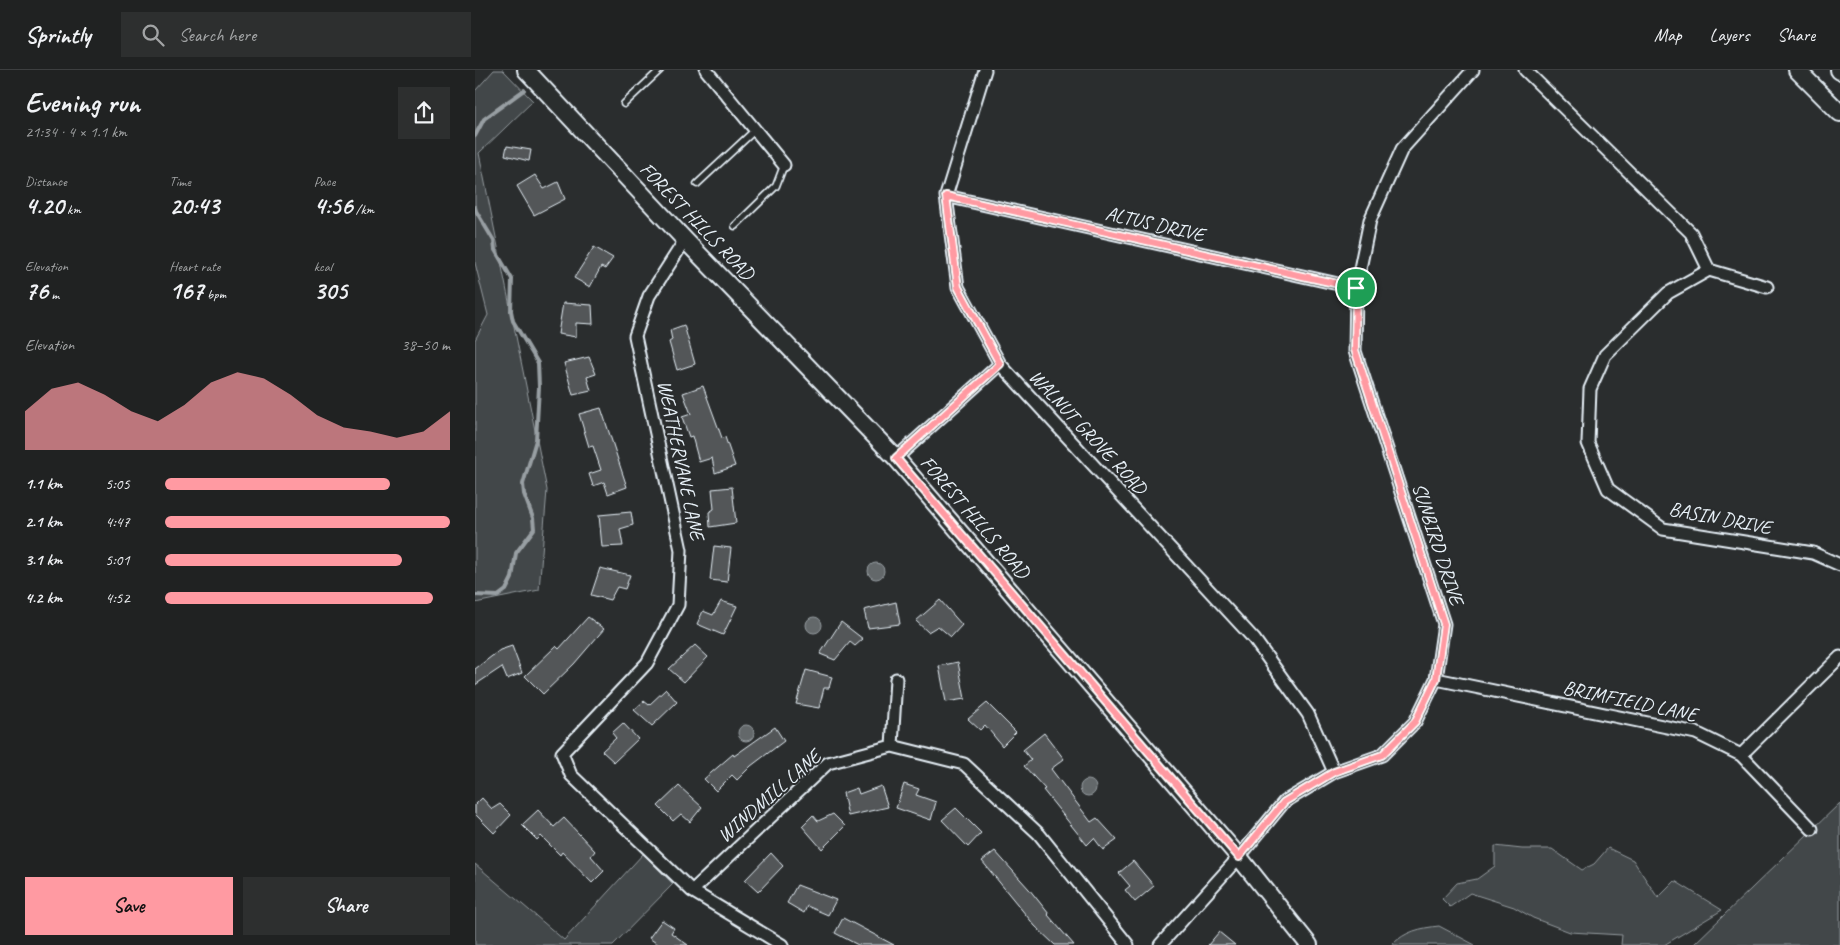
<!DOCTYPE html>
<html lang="en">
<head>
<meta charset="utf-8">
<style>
  body { margin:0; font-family:Caveat,sans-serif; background:#2d2f2f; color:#f1f3f6; height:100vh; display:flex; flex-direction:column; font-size:19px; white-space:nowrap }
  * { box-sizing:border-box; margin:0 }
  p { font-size:16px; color:#a2a4a5 }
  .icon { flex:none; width:28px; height:28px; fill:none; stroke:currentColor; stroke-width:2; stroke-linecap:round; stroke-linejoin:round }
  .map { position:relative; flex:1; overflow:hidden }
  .sheet { display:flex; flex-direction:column; background:#202222; width:475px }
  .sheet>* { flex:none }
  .pin { position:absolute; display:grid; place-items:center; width:42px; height:42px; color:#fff; margin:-21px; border:2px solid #fff; border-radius:50%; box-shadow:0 1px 5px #0007 }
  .round { display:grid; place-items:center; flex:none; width:52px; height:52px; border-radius:0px; background:#2d2f2f }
  .summary { display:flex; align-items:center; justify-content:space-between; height:85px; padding:0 25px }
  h1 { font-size:28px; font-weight:800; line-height:38px }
  .stats { display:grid; grid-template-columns:repeat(3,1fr); gap:8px; height:85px; padding:5px 25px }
  .stats div { display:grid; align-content:center }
  .stats b { font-size:25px; font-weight:800 }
  .stats small { font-size:14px; font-weight:400 }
  .stats p { font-size:14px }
  .chart { height:140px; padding:10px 25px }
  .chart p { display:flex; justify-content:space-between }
  .chart svg { width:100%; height:90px; margin-top:5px; fill:#ff9aa2; opacity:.7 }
  .action { display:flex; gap:10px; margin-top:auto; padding:10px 25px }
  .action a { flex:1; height:58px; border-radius:0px; background:#ff9aa2; color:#111; font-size:20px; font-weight:800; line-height:58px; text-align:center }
  .action a+a { background:#2d2f2f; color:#f1f3f6 }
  ul { padding:0 25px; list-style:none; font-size:16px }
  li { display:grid; grid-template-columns:80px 60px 1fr; align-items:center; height:38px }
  li i { height:12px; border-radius:6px; background:#ff9aa2 }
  header { display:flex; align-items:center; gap:30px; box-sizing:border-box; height:70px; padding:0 25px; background:#202222; border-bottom:1px solid #3d3f40 }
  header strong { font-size:24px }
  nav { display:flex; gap:28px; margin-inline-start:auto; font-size:18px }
  .search { width:350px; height:45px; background:#2d2f2f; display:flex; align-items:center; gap:12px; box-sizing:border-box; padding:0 18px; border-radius:0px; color:#a2a4a5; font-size:19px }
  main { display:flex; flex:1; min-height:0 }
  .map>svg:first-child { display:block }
  .green { fill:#424648; stroke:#959ca0 }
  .water { fill:#63686b; stroke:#989fa3 }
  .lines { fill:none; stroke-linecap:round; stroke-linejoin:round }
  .stream { stroke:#989fa3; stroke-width:4 }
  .building { fill:#535759; stroke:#e8f1f8 }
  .lane-casing { stroke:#e8f1f8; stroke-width:9 }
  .street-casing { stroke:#e8f1f8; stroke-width:15 }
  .secondary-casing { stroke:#e8f1f8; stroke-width:20 }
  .lane { stroke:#2a2d2e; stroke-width:5.5 }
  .street { stroke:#2a2d2e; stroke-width:11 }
  .secondary { stroke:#2a2d2e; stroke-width:16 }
  .route-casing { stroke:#fff; stroke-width:10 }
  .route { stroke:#ff9aa2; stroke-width:6 }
  .labels { text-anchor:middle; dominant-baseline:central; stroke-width:4; stroke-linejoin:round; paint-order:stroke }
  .street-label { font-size:20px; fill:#e8f1f8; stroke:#2a2d2e }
</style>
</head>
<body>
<header>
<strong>Sprintly</strong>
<div class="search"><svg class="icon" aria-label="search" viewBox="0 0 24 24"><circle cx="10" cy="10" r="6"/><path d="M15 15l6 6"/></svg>Search here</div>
<nav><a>Map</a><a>Layers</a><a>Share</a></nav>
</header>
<main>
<section class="sheet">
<div class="summary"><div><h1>Evening run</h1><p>21:34 · 4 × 1.1 km</p></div><a class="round"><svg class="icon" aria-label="share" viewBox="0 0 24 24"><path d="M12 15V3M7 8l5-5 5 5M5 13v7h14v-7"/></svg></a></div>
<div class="stats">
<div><p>Distance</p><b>4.20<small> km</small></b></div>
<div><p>Time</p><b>20:43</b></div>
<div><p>Pace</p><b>4:56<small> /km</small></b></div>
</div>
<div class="stats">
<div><p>Elevation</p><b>76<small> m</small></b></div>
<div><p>Heart rate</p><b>167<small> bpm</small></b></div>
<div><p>kcal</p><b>305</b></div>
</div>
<div class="chart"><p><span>Elevation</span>38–50 m</p>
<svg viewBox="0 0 160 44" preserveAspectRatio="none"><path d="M0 44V25L10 14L20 11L30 17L40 25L50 30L60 22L70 11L80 6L90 9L100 17L110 27L120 33L130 35L140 38L150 35L160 25V44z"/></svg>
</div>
<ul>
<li><b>1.1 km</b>5:05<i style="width:79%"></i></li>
<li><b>2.1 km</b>4:47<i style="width:100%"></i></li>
<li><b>3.1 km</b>5:01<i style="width:83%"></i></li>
<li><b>4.2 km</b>4:52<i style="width:94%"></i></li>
</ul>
<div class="action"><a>Save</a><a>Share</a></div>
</section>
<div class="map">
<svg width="1365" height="875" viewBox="0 0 1365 875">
  <rect width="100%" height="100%" fill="#2a2d2e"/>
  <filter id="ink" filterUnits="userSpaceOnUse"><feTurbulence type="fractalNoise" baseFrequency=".02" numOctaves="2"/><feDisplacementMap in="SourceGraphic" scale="10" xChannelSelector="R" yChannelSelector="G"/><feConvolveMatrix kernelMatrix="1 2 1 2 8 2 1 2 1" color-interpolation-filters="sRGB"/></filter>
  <g filter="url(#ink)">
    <!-- green -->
    <path class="green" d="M19,0H28L58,31L4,83L72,420L64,520L0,533V270L13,245L0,193V21Z
      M1365,733V875H1218Z
      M1020,776L1047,779H1077L1107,800L1119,794L1133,778L1158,790L1183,828L1200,811L1247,840L1189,875H1146L1147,865L1095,862L1058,848L1039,837L995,823L975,837L967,829L982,813L1002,809L1020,796Z
      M168,784L198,814L138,875H0V794L89,870Z
      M964,856L1000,875H917C930,861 946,858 964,856Z"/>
    <!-- water -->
    <path class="water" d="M393 501a8 8 0 1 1 16 0a8 8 0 1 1-16 0Z
      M331 555a8 8 0 1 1 16 0a8 8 0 1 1-16 0Z
      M263 663a8 8 0 1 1 16 0a8 8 0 1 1-16 0Z
      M605 718a8 8 0 1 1 16 0a8 8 0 1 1-16 0Z"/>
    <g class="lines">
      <!-- stream -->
      <path class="stream" d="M0,66L9,49L49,20
        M0,137L1,141L19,171L20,180L37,209L36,241L38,251L63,293L64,317L61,370L48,414L49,424L58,448L59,459L41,483L37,508L31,520L23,526L0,525"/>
    </g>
    <!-- building -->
    <path class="building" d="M32,76L56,80L54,91L30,85Z
      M60,105L69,119L83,112L90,129L59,145L42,116Z
      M119,177L138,188L130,199L126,197L115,217L99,208Z
      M88,233L117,235L118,254L101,253V267L83,264Z
      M209,255L220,294L202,300L194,272L197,270L195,260Z
      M114,287L121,304L112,307L116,321L98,325L89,293Z
      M228,316L247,368L250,367L260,396L240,403L237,388L224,392L217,366L214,367L207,347L216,344L208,323Z
      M126,338L152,417L133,424L129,412L118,416L114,404L126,400L118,376L114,377L104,344Z
      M257,417L261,453L235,457L234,442L239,439L237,419Z
      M156,442L158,455L145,459L148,476L127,477L124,445Z
      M239,476L256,478L252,512L235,510Z
      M125,498L155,505L150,519L142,517L135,530L116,525Z
      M465,530L487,555L476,567L463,556L453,562L441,551Z
      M246,531L262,536L248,565L222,554L228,541L238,545Z
      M421,532L425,554L393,558L389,540Z
      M113,547L129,559L99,594L68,624L50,606L81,576L84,579Z
      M366,552L388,569L380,576L375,572L360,590L345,584Z
      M220,575L233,587L209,612L194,599Z
      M37,576L47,603L32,609L27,597L0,615V599L25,580Z
      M483,592L490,629L471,632L464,596Z
      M331,600L357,607L354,618H349L344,638L321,634Z
      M191,619L202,632L177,656L159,640L169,631L174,635Z
      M512,633L541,662L527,676L510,655L505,660L493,649Z
      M148,653L163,669L139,692L127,681L141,668L137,663Z
      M300,657L309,671L276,696L262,710L257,705L241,721L229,709L258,684L259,686Z
      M569,663L589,689L576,699L616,752L622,748L642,770L628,780L619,768L612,775L568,720L570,719L549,696L556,690L548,680Z
      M429,714L444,719L441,725L461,732L456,750L421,738Z
      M204,716L227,737L215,752L206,744L198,751L183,736Z
      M406,716L413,737L373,746L368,723L382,718L384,724Z
      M7,728L17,739L25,734L36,745L19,763L0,744V735Z
      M481,738L506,763L493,777L467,750Z
      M63,740L79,757L89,748L120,781L116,786L129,801L117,813L87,782L85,785L66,766L62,770L47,755Z
      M358,744L370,756L347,779L327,756L338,745L343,751Z
      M520,781L554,819L574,844L573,845L599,875H580L560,856L507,791Z
      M296,783L308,796L283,822L270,810Z
      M658,791L679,816L660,832L650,820L655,816L644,803Z
      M322,815L361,830L353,845L332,836L329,843L312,833Z
      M368,848L419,875H383L360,863Z
      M187,850L199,858L196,863L213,875H184L174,868Z
      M744,862L760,875H733Z"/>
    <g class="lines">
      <defs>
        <path id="lane" d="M149,34L185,0
          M222,114L280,60
          M260,156L301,116L309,95"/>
        <path id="street" d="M231,0L309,95
          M510,0L471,126L483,217L525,294L779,569L833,644L859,702
          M1050,0L1216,163L1234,200L1292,217
          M471,126L881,218
          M210,170L174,226L160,266L206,480L203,535L172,593L87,683L96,705L217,821L307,875
          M1234,200L1193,223L1130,285L1115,319L1113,373L1133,419L1188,459L1338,483L1365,495
          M421,388L525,294
          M961,609L1221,663L1266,685L1337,759
          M417,676L421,609
          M1266,685L1365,587
          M217,821L353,693L417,676L489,694L564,764L653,875
          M685,875L764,787L809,732L859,702L907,685L940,652L961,609L969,554L880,281L881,218L895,150L927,79L998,0"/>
        <path id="secondary" d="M51,0L210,170L421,388L764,787L834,875
          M1322,0L1365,43
          M1364,0L1365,1"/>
      </defs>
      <!-- lane casing -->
      <use href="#lane" class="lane-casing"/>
      <!-- street casing -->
      <use href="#street" class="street-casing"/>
      <!-- secondary casing -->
      <use href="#secondary" class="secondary-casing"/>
      <!-- lane -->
      <use href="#lane" class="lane"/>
      <!-- street -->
      <use href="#street" class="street"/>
      <!-- secondary -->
      <use href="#secondary" class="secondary"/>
    </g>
  </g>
  <g class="lines" filter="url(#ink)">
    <defs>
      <path id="route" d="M471,126L881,218L880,280L969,554L961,609L940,652L907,685L859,702L809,732L764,787L421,388L525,294L483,217Z"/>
    </defs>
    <!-- route casing -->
    <use href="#route" class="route-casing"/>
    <!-- route -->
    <use href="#route" class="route"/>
  </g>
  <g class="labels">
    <!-- street labels -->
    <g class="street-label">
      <text transform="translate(222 151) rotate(46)">FOREST HILLS ROAD</text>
      <text transform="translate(680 154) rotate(13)">ALTUS DRIVE</text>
      <text transform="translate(613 362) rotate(47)">WALNUT GROVE ROAD</text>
      <text transform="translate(206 390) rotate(78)">WEATHERVANE LANE</text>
      <text transform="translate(500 447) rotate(49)">FOREST HILLS ROAD</text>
      <text transform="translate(1245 448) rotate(11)">BASIN DRIVE</text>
      <text transform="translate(963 474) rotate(72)">SUNBIRD DRIVE</text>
      <text transform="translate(1155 631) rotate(12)">BRIMFIELD LANE</text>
      <text transform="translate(294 726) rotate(-41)">WINDMILL LANE</text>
    </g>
  </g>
</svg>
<div class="pin" style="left:881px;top:218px;background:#1e9e55"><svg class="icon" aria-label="arrive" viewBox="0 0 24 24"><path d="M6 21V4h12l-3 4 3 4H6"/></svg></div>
</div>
</main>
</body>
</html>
